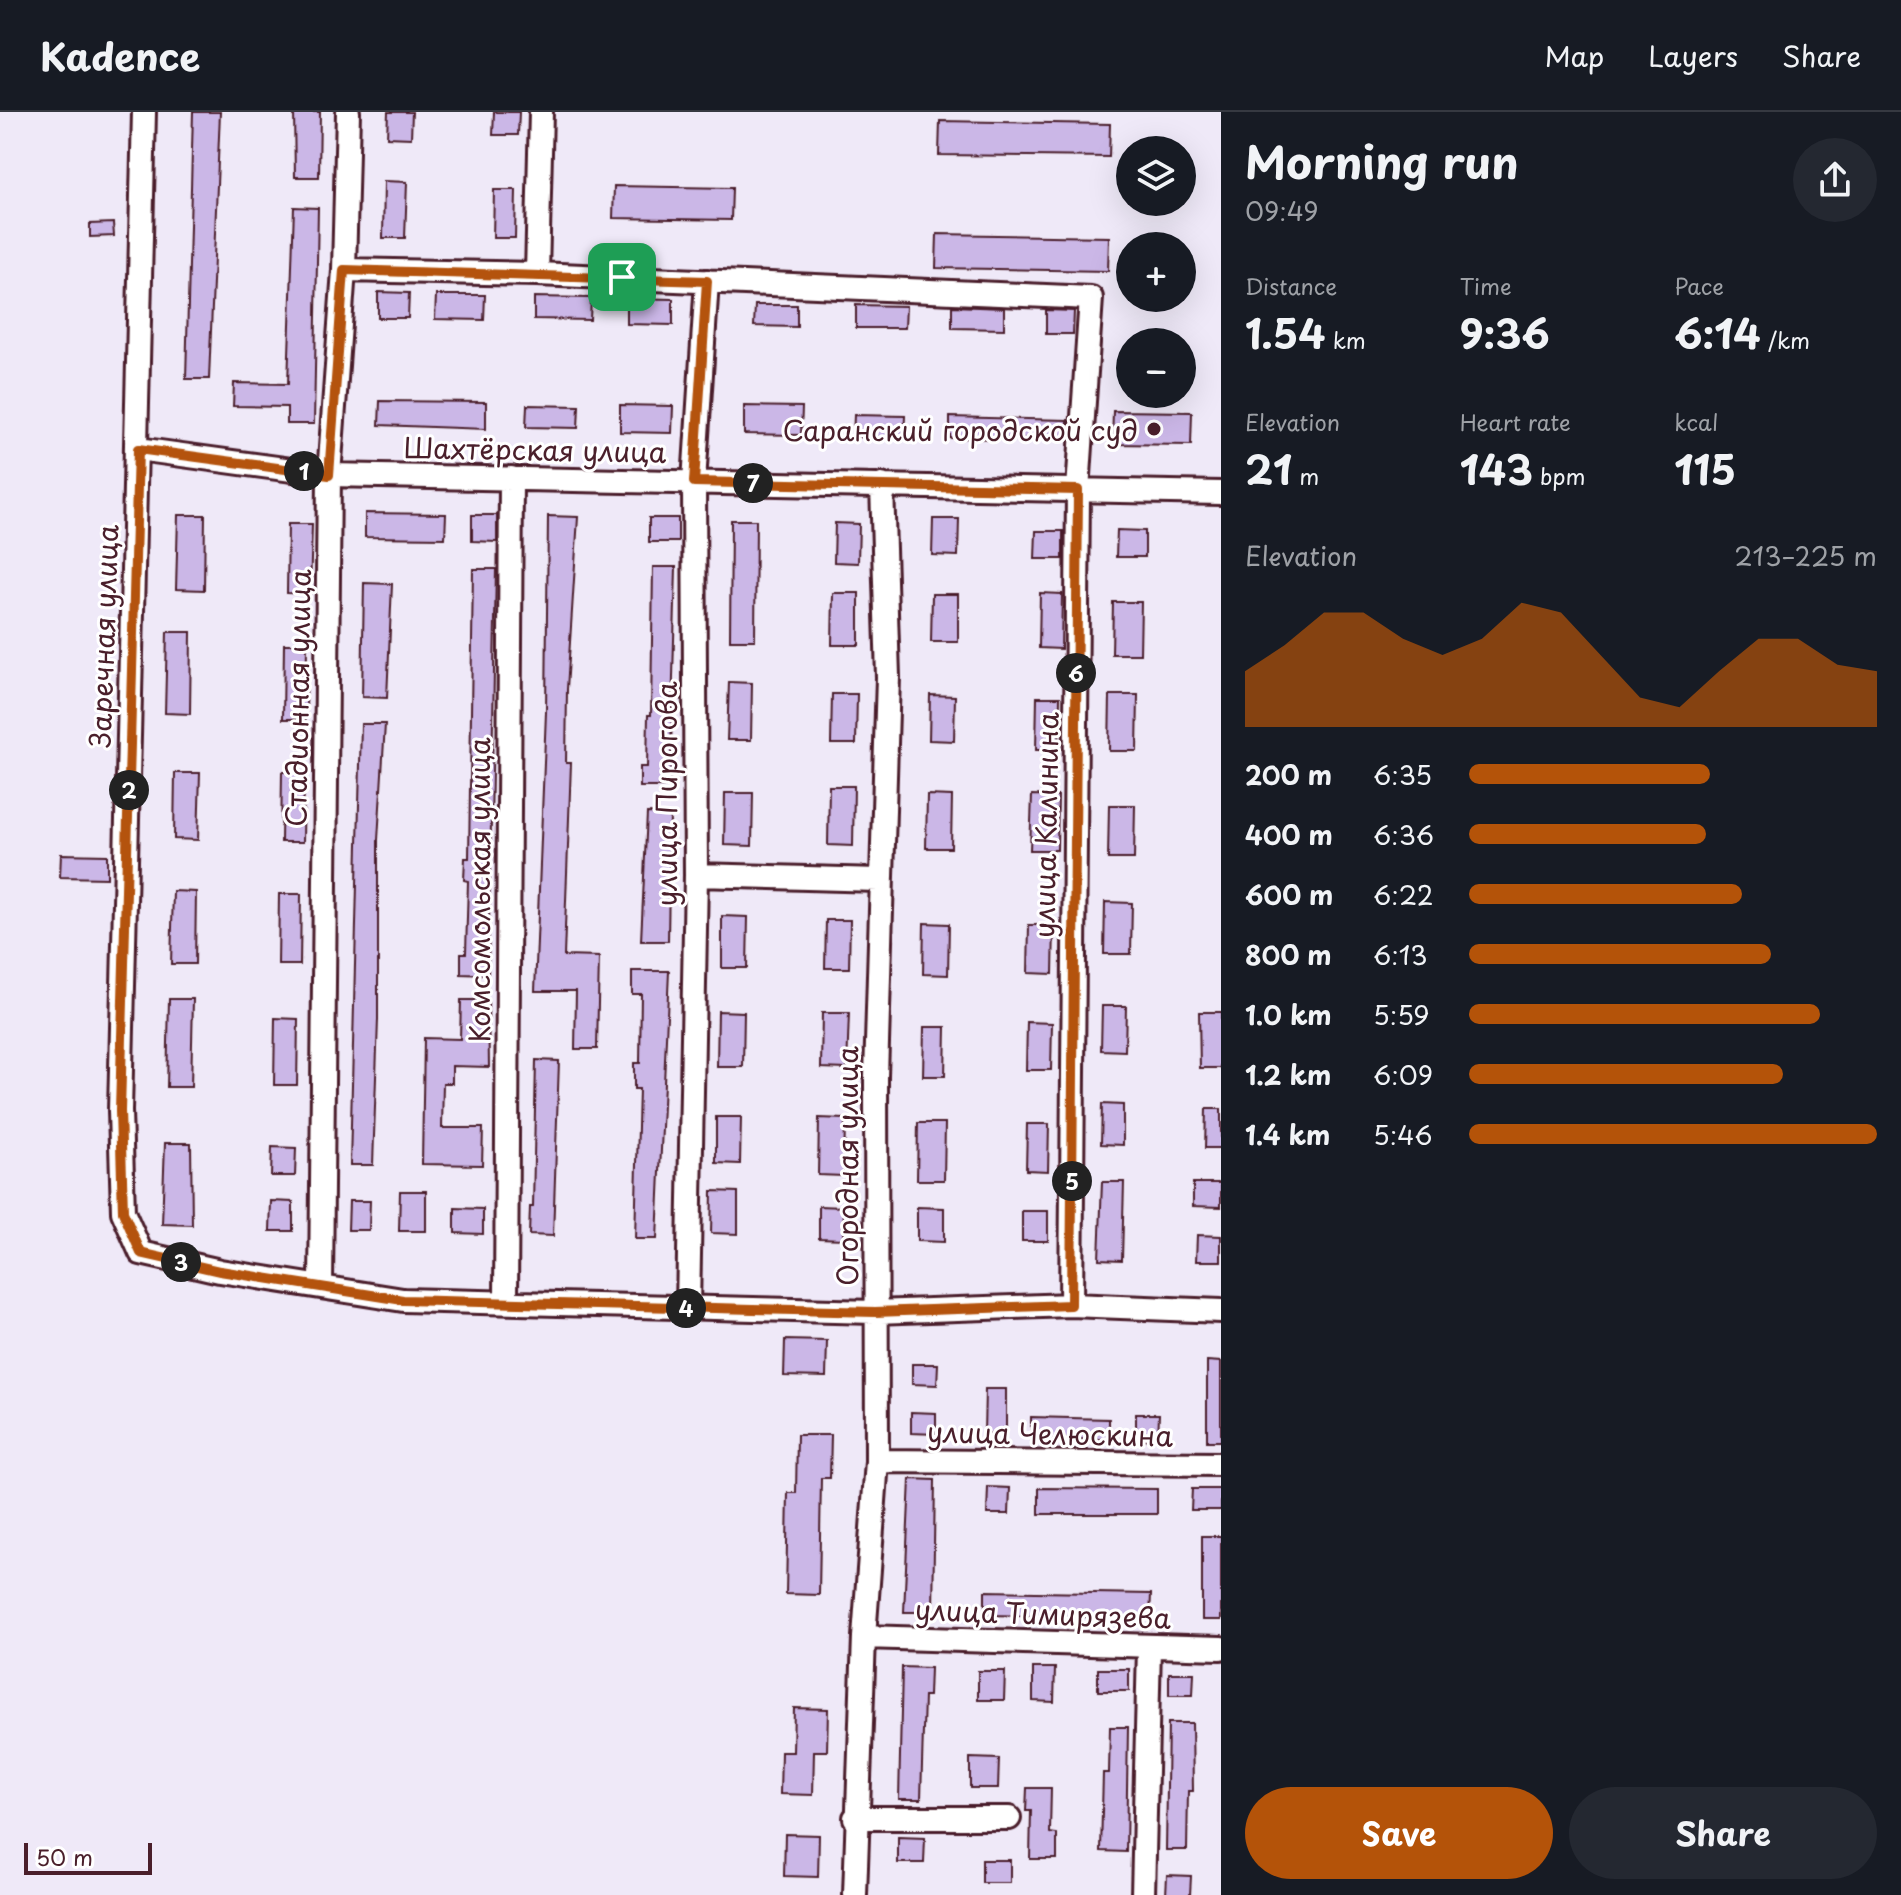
<!DOCTYPE html>
<html lang="en">
<head>
<meta charset="utf-8">
<style>
  body { margin:0; font-family:"Playpen Sans",sans-serif; background:#242831; color:#f1f3f6; height:100vh; display:flex; flex-direction:column; font-size:30px; white-space:nowrap }
  * { box-sizing:border-box; margin:0 }
  p { font-size:26px; color:#9ea1a6 }
  .icon { flex:none; width:44px; height:44px; fill:none; stroke:currentColor; stroke-width:2; stroke-linecap:round; stroke-linejoin:round }
  .map { position:relative; flex:1; overflow:hidden }
  .sheet { display:flex; flex-direction:column; background:#171b24; width:680px }
  .sheet>* { flex:none }
  .fabs { position:absolute; left:1116px; top:24px; display:grid; gap:16px }
  .fabs a { display:grid; place-items:center; width:80px; height:80px; border-radius:50%; background:#171b24; box-shadow:0 8px 32px #0002; font-size:40px }
  .scale { position:absolute; left:24px; bottom:20px; width:128px; box-sizing:border-box; padding-left:8px; border:4px solid #4a1f2b; border-top:0; font-size:22px; line-height:28px; white-space:nowrap; color:#4a1f2b; -webkit-text-stroke:6px #fff; paint-order:stroke }
  .pin { position:absolute; display:grid; place-items:center; width:68px; height:68px; color:#fff; margin:-34px; border-radius:16px; box-shadow:0 4px 12px #0006 }
  .km { position:absolute; width:40px; height:40px; margin:-20px; border-radius:50%; background:#222; color:#fff; font-size:22px; line-height:40px; text-align:center }
  .round { display:grid; place-items:center; flex:none; width:84px; height:84px; border-radius:42px; background:#242831 }
  .overview { display:flex; align-items:center; justify-content:space-between; height:136px; padding:0 24px }
  h1 { font-size:44px; font-weight:700; line-height:60px }
  .figures { display:grid; grid-template-columns:repeat(3,1fr); gap:12px; height:136px; padding:8px 24px }
  .figures div { display:grid; align-content:center }
  .figures b { font-size:40px; font-weight:700 }
  .figures small { font-size:22px; font-weight:400 }
  .figures p { font-size:22px }
  .chart { height:224px; padding:16px 24px }
  .chart p { display:flex; justify-content:space-between }
  .chart svg { width:100%; height:144px; margin-top:8px; fill:#b45309; opacity:.7 }
  .primary-button { display:flex; gap:16px; margin-top:auto; padding:16px 24px }
  .primary-button a { flex:1; height:92px; border-radius:48px; background:#b45309; color:#fff; font-size:32px; font-weight:700; line-height:92px; text-align:center }
  .primary-button a+a { background:#242831; color:#f1f3f6 }
  ul { padding:0 24px; list-style:none; font-size:26px }
  li { display:grid; grid-template-columns:128px 96px 1fr; align-items:center; height:60px }
  li i { height:20px; border-radius:10px; background:#b45309 }
  header { display:flex; align-items:center; gap:48px; box-sizing:border-box; height:112px; padding:0 40px; background:#171b24; border-bottom:2px solid #363941 }
  header strong { font-size:38px }
  nav { display:flex; gap:44px; margin-inline-start:auto; font-size:28px }
  main { display:flex; flex:1; min-height:0 }
  .map>svg:first-child { display:block }
  .building { fill:#cbb7e7; stroke:#4a1f2b; stroke-width:2 }
  .lines { fill:none; stroke-linecap:round; stroke-linejoin:round }
  .minor-casing { stroke:#4a1f2b; stroke-width:28 }
  .minor { stroke:#fff; stroke-width:22 }
  .route-casing { stroke:#fff; stroke-width:16 }
  .route { stroke:#b45309; stroke-width:10 }
  .poi-dot { fill:#4a1f2b; stroke:#fff; stroke-width:3 }
  .labels { text-anchor:middle; dominant-baseline:central; stroke-width:6; stroke-linejoin:round; paint-order:stroke }
  .poi-label { font-size:28px; fill:#4a1f2b; stroke:#fff; text-anchor:end }
  .street-label { font-size:28px; fill:#4a1f2b; stroke:#fff }
</style>
</head>
<body>
<header>
<strong>Kadence</strong>
<nav><a>Map</a><a>Layers</a><a>Share</a></nav>
</header>
<main>
<div class="map">
<svg width="1221" height="1783" viewBox="0 0 1221 1783">
  <rect width="100%" height="100%" fill="#efe9f8"/>
  <filter id="ink" filterUnits="userSpaceOnUse"><feTurbulence type="fractalNoise" baseFrequency=".0125" numOctaves="2"/><feDisplacementMap in="SourceGraphic" scale="16" xChannelSelector="R" yChannelSelector="G"/><feConvolveMatrix kernelMatrix="1 2 1 2 8 2 1 2 1" color-interpolation-filters="sRGB"/></filter>
  <g filter="url(#ink)">
    <!-- building -->
    <path class="building" d="M193,0H220L209,267H186Z
      M294,0H320L319,65H295Z
      M388,0H412L411,26L387,25Z
      M494,0H519L518,23H493Z
      M940,9L1110,12L1109,45L939,43Z
      M384,69L407,70L405,126H383Z
      M614,74L732,76L731,108L613,106Z
      M494,78H516L515,126H493Z
      M294,95L318,96L314,312H287V295L233,294L234,271L288,272Z
      M113,111L114,124L90,125V112Z
      M937,122L1109,125L1108,159L936,156Z
      M378,180L409,181L408,206H378Z
      M436,183H485L484,208L435,207Z
      M534,185L591,186L590,208L534,207Z
      M627,186L673,187V213L627,212Z
      M755,193H797V215L754,214Z
      M856,193L906,194L905,216H856Z
      M952,194L1004,196V217L952,216Z
      M1046,198L1074,199L1073,222H1046Z
      M380,289L486,290V317L379,313Z
      M527,293L579,294L578,316L526,315Z
      M620,293L673,294L672,321L620,320Z
      M744,294L802,295L801,323L744,322Z
      M1113,299L1192,300L1191,333L1112,332Z
      M854,303L905,304L904,326L853,325Z
      M950,305L1068,308L1067,328L950,326Z
      M365,401L446,402L445,426L365,425Z
      M178,403H205L204,478L176,477Z
      M472,403H497V430L472,429Z
      M548,404L578,405L567,577L566,651H571L564,844L599,845L597,937H575L576,879H535L546,600Z
      M649,406H678V430H649Z
      M933,407H959L958,444L932,443Z
      M731,408H756L755,528H730Z
      M835,411L859,412L858,451L834,450Z
      M288,412H312L310,482L287,481Z
      M1117,418L1145,419V445H1116Z
      M1036,419H1063V447H1035Z
      M653,455H676L670,675H640V655H647L648,603H651Z
      M473,457H496L488,863L461,862V841H466L468,769L464,768L465,746H469Z
      M364,471L392,472L387,586L362,585Z
      M833,481H859V533H832Z
      M1040,481L1062,482L1061,537L1039,536Z
      M932,482H958V530H931Z
      M1113,490H1141L1140,542H1112Z
      M167,520H191L190,602L165,601Z
      M284,532H307L306,607H283Z
      M729,570L752,571L751,628H727Z
      M832,582H857L856,632H831Z
      M930,583L955,584L954,629L929,628Z
      M1110,583H1138L1137,639H1109Z
      M1037,585H1060L1059,638H1036Z
      M361,612H385L378,728V907L373,1053H350Z
      M282,660H304L303,730H281Z
      M175,661H200L198,728L174,727Z
      M829,674H854L853,734L828,733Z
      M725,681H753L752,734L724,733Z
      M927,683L952,684L951,736H926Z
      M1032,683L1058,684L1057,738H1030Z
      M1109,693H1135L1134,747H1108Z
      M647,701L670,702L668,829H641Z
      M61,742L107,743V766L60,765Z
      M173,779L196,780L195,852H171Z
      M279,782H301L300,853H278Z
      M1105,790L1132,791L1131,842H1104Z
      M722,804L748,805L747,856H722Z
      M826,808H850L849,856H825Z
      M924,811L949,812L948,863L923,862Z
      M1029,813H1054L1053,862L1028,861Z
      M632,859H669L657,1127H635L639,977H634V951H640L641,882H632Z
      M169,887H193L191,975H167Z
      M461,888H488L489,955L452,954V971H443L442,1016H483L482,1053L422,1052L424,926L460,927Z
      M1102,894H1126L1125,939L1101,938Z
      M718,899L744,900L743,955H717Z
      M1199,900H1221V956H1200Z
      M822,901H849L847,957L821,956Z
      M275,906L298,907L297,973H274Z
      M1027,910L1052,911L1051,958H1026Z
      M924,915H946L945,964H923Z
      M536,948L559,949L553,1124L529,1123L530,1095H533Z
      M1102,992L1123,993V1033L1101,1032Z
      M1206,997H1221V1036H1205Z
      M716,1005H741L740,1052L716,1051Z
      M819,1006L845,1007L844,1064L818,1063Z
      M918,1011H945L944,1068H917Z
      M1027,1012H1049L1048,1059L1026,1058Z
      M165,1031H191L192,1113L162,1112Z
      M272,1035L296,1036L295,1064H271Z
      M1102,1070H1124L1122,1148L1099,1147Z
      M1193,1071H1221V1095L1193,1094Z
      M400,1079H426V1119H399Z
      M712,1079L738,1080V1122L711,1121Z
      M271,1089L293,1090V1119H270Z
      M349,1089H370L369,1118H348Z
      M819,1094L844,1095L843,1127L819,1126Z
      M917,1095L944,1096V1130L917,1129Z
      M455,1096L483,1097V1122L455,1121Z
      M1022,1099H1048V1129H1022Z
      M1197,1123L1221,1124V1149H1196Z
      M785,1228L827,1229L826,1265L784,1264Z
      M1207,1249L1221,1250V1329H1207Z
      M912,1252H938L937,1273L912,1272Z
      M985,1277H1006V1322L984,1321Z
      M911,1300L936,1301V1322L911,1321Z
      M1136,1302H1159L1158,1328L1136,1327Z
      M1031,1305L1109,1307V1327L1031,1328Z
      M797,1323H831L830,1366H821L819,1483L786,1482L788,1381H796Z
      M910,1367L935,1368L933,1500H904Z
      M988,1375L1010,1376L1009,1402H987Z
      M1039,1376L1157,1377V1402H1039Z
      M1192,1377H1221V1398H1191Z
      M1202,1424H1221V1508H1202Z
      M985,1479L1151,1482L1150,1506L985,1503Z
      M902,1555L930,1556L929,1584H924L921,1687H899Z
      M1033,1556H1055L1054,1590L1033,1589Z
      M1098,1557H1129V1579H1098Z
      M978,1559H1005L1004,1588H978Z
      M1169,1561H1194L1193,1583H1169Z
      M794,1596L828,1597L827,1639H814L813,1683L780,1682L781,1640H793Z
      M1168,1611H1192L1193,1679H1188L1187,1738H1166Z
      M1110,1615H1128L1126,1740L1101,1739L1103,1661H1109Z
      M970,1646L999,1647L998,1676H970Z
      M1027,1676H1051L1050,1721L1057,1722V1747H1030L1031,1699H1026Z
      M785,1722L819,1723L818,1765L784,1764Z
      M898,1725L925,1726L924,1751H898Z
      M982,1748H1010V1771H982Z
      M1167,1763L1191,1764L1190,1783H1166Z"/>
    <g class="lines">
      <defs>
        <path id="minor" d="M144,0L120,999L123,1100L141,1141L220,1159L403,1188L875,1200L1071,1193L1221,1199
          M344,158L537,162L1091,186L1078,378L1071,1193
          M537,162L541,0
          M138,337L329,363L1221,381
          M696,763L879,768
          M321,1174L329,363L344,158L348,0
          M506,1189L511,366
          M688,1196L696,763L694,370L707,169
          M877,1349L1221,1352
          M864,1525L1221,1536
          M855,1706H1009
          M855,1783L864,1525L877,1349L876,964L888,565L882,373
          M1143,1783L1149,1535"/>
      </defs>
      <!-- minor casing -->
      <use href="#minor" class="minor-casing"/>
      <!-- minor -->
      <use href="#minor" class="minor"/>
    </g>
  </g>
  <g class="lines" filter="url(#ink)">
    <defs>
      <path id="route" d="M344,158L707,169L694,370L1078,378L1071,1193L875,1200L403,1188L220,1159L141,1141L123,1100L120,999L138,337L329,363Z"/>
    </defs>
    <!-- route casing -->
    <use href="#route" class="route-casing"/>
    <!-- route -->
    <use href="#route" class="route"/>
  </g>
  <!-- markers -->
  <circle class="poi-dot" cx="1154" cy="317" r="8"/>
  <g class="labels">
    <!-- poi labels -->
    <g class="poi-label">
      <text x="1138" y="317">Саранский городской суд</text>
    </g>
    <!-- street labels -->
    <g class="street-label">
      <text transform="translate(535 337) rotate(1)">Шахтёрская улица</text>
      <text transform="translate(103 524) rotate(-88)">Заречная улица</text>
      <text transform="translate(297 586) rotate(-89)">Стадионная улица</text>
      <text transform="translate(665 682) rotate(-90)">улица Пирогова</text>
      <text transform="translate(1045 713) rotate(-89)">улица Калинина</text>
      <text transform="translate(478 778) rotate(-90)">Комсомольская улица</text>
      <text transform="translate(846 1054) rotate(-90)">Огородная улица</text>
      <text transform="translate(1050 1321) rotate(1)">улица Челюскина</text>
      <text transform="translate(1043 1501) rotate(2)">улица Тимирязева</text>
    </g>
  </g>
</svg>
<div class="fabs">
<a><svg class="icon" aria-label="layers" viewBox="0 0 24 24"><path d="M12 4l9 5-9 5-9-5zM3 14l9 5 9-5"/></svg></a>
<a>+</a>
<a>−</a>
</div>
<div class="scale">50 m</div>
<div class="pin" style="left:622px;top:165px;background:#1e9e55"><svg class="icon" aria-label="arrive" viewBox="0 0 24 24"><path d="M6 21V4h12l-3 4 3 4H6"/></svg></div>
<b class="km" style="left:304px;top:359px">1</b>
<b class="km" style="left:129px;top:678px">2</b>
<b class="km" style="left:181px;top:1150px">3</b>
<b class="km" style="left:686px;top:1196px">4</b>
<b class="km" style="left:1072px;top:1069px">5</b>
<b class="km" style="left:1076px;top:561px">6</b>
<b class="km" style="left:753px;top:371px">7</b>
</div>
<section class="sheet">
<div class="overview"><div><h1>Morning run</h1><p>09:49</p></div><a class="round"><svg class="icon" aria-label="share" viewBox="0 0 24 24"><path d="M12 15V3M7 8l5-5 5 5M5 13v7h14v-7"/></svg></a></div>
<div class="figures">
<div><p>Distance</p><b>1.54<small> km</small></b></div>
<div><p>Time</p><b>9:36</b></div>
<div><p>Pace</p><b>6:14<small> /km</small></b></div>
</div>
<div class="figures">
<div><p>Elevation</p><b>21<small> m</small></b></div>
<div><p>Heart rate</p><b>143<small> bpm</small></b></div>
<div><p>kcal</p><b>115</b></div>
</div>
<div class="chart"><p><span>Elevation</span>213–225 m</p>
<svg viewBox="0 0 160 44" preserveAspectRatio="none"><path d="M0 44V27L10 19L20 9L30 9L40 17L50 22L60 17L70 6L80 9L90 22L100 35L110 38L120 27L130 17L140 17L150 25L160 27V44z"/></svg>
</div>
<ul>
<li><b>200 m</b>6:35<i style="width:59%"></i></li>
<li><b>400 m</b>6:36<i style="width:58%"></i></li>
<li><b>600 m</b>6:22<i style="width:67%"></i></li>
<li><b>800 m</b>6:13<i style="width:74%"></i></li>
<li><b>1.0 km</b>5:59<i style="width:86%"></i></li>
<li><b>1.2 km</b>6:09<i style="width:77%"></i></li>
<li><b>1.4 km</b>5:46<i style="width:100%"></i></li>
</ul>
<div class="primary-button"><a>Save</a><a>Share</a></div>
</section>
</main>
</body>
</html>
